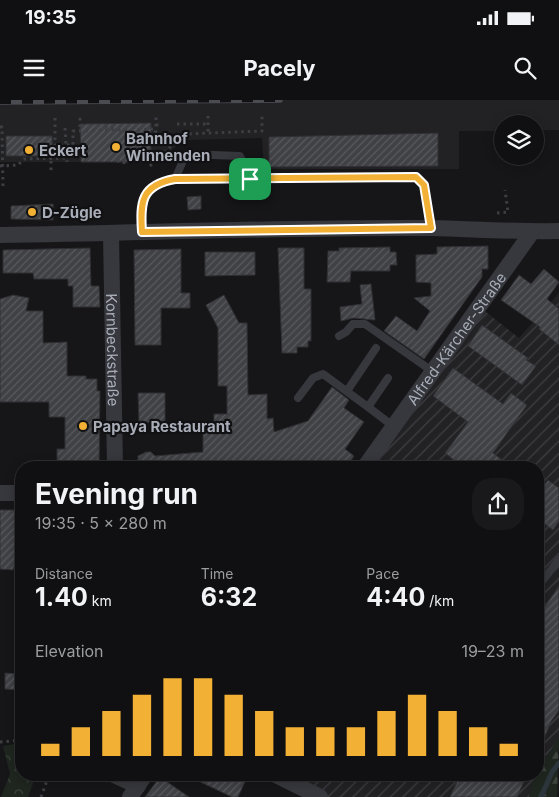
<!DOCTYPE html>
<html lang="en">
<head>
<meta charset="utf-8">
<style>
  body { margin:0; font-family:Inter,sans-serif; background:#19191b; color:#f1f3f6; height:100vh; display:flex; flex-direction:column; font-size:19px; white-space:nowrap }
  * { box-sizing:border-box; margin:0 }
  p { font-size:16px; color:#9c9d9f }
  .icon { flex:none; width:28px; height:28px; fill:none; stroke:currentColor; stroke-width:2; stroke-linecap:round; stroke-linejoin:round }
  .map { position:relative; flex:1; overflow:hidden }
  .side { position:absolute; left:15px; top:361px; width:529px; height:320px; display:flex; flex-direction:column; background:#101012; border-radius:20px; box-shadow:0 2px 12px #0003,0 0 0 1px #303032 }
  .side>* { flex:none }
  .buttons { position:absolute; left:494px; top:15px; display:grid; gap:10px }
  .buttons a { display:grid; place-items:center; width:50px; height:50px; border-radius:50%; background:#101012; box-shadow:0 2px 12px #0003,0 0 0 1px #303032; font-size:25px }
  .pin { position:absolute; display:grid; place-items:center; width:42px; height:42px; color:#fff; margin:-21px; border-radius:10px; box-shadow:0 2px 8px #0006 }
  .round { display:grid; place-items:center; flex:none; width:52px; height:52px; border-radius:20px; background:#19191b }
  .head { display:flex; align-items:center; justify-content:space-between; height:85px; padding:0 20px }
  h1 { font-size:28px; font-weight:700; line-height:38px }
  .figures { display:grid; grid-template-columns:repeat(3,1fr); gap:8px; height:85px; padding:5px 20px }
  .figures div { display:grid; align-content:center }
  .figures b { font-size:25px; font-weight:700 }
  .figures small { font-size:14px; font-weight:400 }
  .figures p { font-size:14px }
  .chart { height:140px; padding:10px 20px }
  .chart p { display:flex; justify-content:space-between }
  .chart svg { width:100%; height:90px; margin-top:5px; stroke:#f2b134; stroke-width:6 }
  .status { display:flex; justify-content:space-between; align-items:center; height:35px; padding:0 25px; background:#101012; direction:ltr }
  .status svg { height:14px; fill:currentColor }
  header { display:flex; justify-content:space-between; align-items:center; height:65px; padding:0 20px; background:#101012; font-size:22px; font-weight:700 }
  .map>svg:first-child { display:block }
  .built { fill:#222225 }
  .industrial { fill:url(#industrial-furrows) }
  .forest { fill:url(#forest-firs) }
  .park { fill:url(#park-crowns) }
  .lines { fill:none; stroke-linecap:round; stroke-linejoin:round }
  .stream { stroke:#2c353c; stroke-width:5 }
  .building { fill:url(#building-hatch); stroke:#303034 }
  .path { stroke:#3d3f44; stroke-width:3; stroke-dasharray:2.5 4; stroke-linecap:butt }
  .service { stroke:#37383d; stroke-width:8 }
  .minor { stroke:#37383d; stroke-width:16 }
  .rail-casing { stroke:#4a4c52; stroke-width:5.5 }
  .rail { stroke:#111113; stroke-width:4; stroke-dasharray:11; stroke-linecap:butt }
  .route-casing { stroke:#fff; stroke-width:10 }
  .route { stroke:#f2b134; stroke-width:6 }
  .poi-dot { fill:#f2b134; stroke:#111113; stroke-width:2 }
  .labels { text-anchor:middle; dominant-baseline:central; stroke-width:4.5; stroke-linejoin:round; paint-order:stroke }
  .poi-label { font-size:15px; font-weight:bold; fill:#a8adb8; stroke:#111113; text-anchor:start }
  .street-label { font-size:15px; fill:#a8adb8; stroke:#111113 }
</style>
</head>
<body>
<div class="status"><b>19:35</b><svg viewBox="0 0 49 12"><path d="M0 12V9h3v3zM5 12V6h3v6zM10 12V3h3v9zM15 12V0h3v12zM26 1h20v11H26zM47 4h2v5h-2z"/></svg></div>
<header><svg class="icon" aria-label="menu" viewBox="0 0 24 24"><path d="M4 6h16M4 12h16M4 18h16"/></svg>Pacely<svg class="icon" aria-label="search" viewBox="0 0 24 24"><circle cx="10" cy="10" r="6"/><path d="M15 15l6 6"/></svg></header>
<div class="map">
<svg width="559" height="697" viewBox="0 0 559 697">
  <defs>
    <pattern id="industrial-furrows" width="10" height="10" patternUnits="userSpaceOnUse" patternTransform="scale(1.25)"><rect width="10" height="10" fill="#222225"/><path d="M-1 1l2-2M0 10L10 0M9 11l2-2" fill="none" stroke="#3f3f43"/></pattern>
    <pattern id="forest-firs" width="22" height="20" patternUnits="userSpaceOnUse" patternTransform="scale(1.25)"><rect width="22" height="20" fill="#1e261f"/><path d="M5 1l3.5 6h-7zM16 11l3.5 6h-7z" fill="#3c433d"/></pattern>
    <pattern id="park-crowns" width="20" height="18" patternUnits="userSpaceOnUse" patternTransform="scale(1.25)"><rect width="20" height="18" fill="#1e261f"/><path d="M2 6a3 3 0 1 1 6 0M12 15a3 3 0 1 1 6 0" fill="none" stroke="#3c433d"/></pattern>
    <pattern id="building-hatch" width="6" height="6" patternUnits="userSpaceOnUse" patternTransform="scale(1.25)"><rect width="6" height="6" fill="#404145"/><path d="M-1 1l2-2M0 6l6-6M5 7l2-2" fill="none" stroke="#595a5e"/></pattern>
  </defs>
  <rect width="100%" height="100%" fill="#161618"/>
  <!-- built -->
  <path class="built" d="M0,0H559V30H535V24H502V31H459V69H264L262,38L183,40L158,62H0Z"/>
  <!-- industrial -->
  <path class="industrial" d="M559,193V638L538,673V368H369L481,208L519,238Z
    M284,675H536L529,697H328Z"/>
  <!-- forest -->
  <path class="forest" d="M559,638L557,697H529C534,675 545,657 559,638Z"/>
  <!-- park -->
  <path class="park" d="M15,644H21V675H36L28,697H1L10,674L3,646Z"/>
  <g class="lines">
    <!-- stream -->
    <path class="stream" d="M541,697L552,672L559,663"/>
  </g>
  <!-- building -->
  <path class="building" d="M151,23V62H81L80,24Z
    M438,33V66L269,67V37Z
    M6,36H52L53,56H6Z
    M201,96V109L188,110L187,97Z
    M53,104V120L11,119V106Z
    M488,146V169H482V177L424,259L384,231L396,216L417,231L430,211L414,198L431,196V183L416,182V155L437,154V147Z
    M390,147V152H396L397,165H390V171H351L350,182H327L328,151H339V148Z
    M90,148L91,186H99L100,207H73V186H68V179H34L33,173H3V150Z
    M278,148H304V189H311V241H308V247H297V253H282Z
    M181,149V193H190V208H161V245H135L134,150Z
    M205,152H255V175L205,176Z
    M544,169L559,182L547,199L559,209V245L539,229L540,227L501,200L519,175L531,184Z
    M371,184L375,220L353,218L341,221L340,207L362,204L360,185Z
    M13,195L29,198L26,211H43V243L67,242V276H86V279H97V291H100L99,368H57V349H65V317H49V302H0V199Z
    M224,195L239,223H247L248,295L267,294V319L273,318L274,332L308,321L332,287L349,300L344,308L364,322L345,349L354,356L346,368H130L138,359V356L146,352H151L155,356L203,352V329H214V314H227V286H218V228L206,205Z
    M482,225L528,258L526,260L536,266L522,285L468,246Z
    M453,268L503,304L511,293L527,305L493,353L513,368H464L445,353L468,322L433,296Z
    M138,293H165V322L139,323Z
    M548,380L559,388V421L553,430L538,419V394Z
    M0,410H18L21,466H14L13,470L0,469Z
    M559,486V610L552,620L538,652V516Z
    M5,573L21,574V590L5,589Z
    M186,675H248L238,697H232Z
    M460,675H527L517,697H450Z
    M160,677L189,697H145Z"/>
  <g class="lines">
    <!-- path -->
    <path class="path" d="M208,16V33
      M55,18V45H73V31L154,29
      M80,18V30
      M177,24H208
      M156,25H162
      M0,27H2L3,89
      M105,27H116L117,30
      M65,28L67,62
      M155,59L156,17
      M117,61L124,62V67
      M0,66L18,65L24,59L66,58
      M150,66L184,34L262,31V15
      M51,70V59
      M497,113L508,112L505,90
      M0,642L21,640
      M41,697L49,675"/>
    <!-- service -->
    <path class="service" d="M175,79L186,54L240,56L250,79
      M142,132C140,102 141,85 175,79L416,77L424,85L431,128
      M339,236L346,232L353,224H365L432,271
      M388,278L368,307L393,326
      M347,291L376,248
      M298,298L313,278L323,274L368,307
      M538,486L559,460"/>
    <!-- minor -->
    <g class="minor">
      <path id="s1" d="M111,134L115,368"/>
      <path d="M0,135C143,133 287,127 431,128C473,129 516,132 559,131"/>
      <path id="s2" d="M364,368L532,132"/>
      <path d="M0,393H21"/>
      <path d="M114,675L138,686"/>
      <path d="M276,675L320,697"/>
      <path d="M130,697L145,675"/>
    </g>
    <defs>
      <path id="rail" d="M0,2L280,0"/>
    </defs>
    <!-- rail casing -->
    <use href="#rail" class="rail-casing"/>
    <!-- rail -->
    <use href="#rail" class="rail"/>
  </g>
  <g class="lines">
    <defs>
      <path id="route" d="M416,77L424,85L431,128L142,132C140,102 141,85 175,79Z"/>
    </defs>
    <!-- route casing -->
    <use href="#route" class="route-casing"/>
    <!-- route -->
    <use href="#route" class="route"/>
  </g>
  <!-- markers -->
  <g class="poi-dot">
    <circle cx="116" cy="47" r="5"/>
    <circle cx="29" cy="50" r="5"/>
    <circle cx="32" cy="112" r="5"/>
    <circle cx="83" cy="326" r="5"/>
  </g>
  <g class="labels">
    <!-- poi labels -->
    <g class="poi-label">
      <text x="126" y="38">Bahnhof<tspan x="126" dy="17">Winnenden</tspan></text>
      <text x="39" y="50">Eckert</text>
      <text x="42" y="112">D-Zügle</text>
      <text x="93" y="326">Papaya Restaurant</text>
    </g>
    <!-- street labels -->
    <g class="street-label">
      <text stroke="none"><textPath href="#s2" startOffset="159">Alfred-Kärcher-Straße</textPath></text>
      <text stroke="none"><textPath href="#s1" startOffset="116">Kornbeckstraße</textPath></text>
    </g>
  </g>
</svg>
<div class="buttons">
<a><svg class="icon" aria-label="layers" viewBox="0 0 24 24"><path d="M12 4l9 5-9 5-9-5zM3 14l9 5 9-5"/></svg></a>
</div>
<div class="pin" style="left:250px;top:79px;background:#1e9e55"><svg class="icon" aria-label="arrive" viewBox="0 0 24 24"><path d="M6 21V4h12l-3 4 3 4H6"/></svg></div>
<section class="side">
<div class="head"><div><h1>Evening run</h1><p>19:35 · 5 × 280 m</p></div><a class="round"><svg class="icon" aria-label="share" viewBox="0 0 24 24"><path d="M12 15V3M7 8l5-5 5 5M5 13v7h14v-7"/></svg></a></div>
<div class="figures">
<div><p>Distance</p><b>1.40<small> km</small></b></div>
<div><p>Time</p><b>6:32</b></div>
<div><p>Pace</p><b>4:40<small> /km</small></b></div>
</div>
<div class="chart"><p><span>Elevation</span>19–23 m</p>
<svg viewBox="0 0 160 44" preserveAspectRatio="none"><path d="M5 44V38M15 44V30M25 44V22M35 44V14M45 44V6M55 44V6M65 44V14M75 44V22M85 44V30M95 44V30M105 44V30M115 44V22M125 44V14M135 44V22M145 44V30M155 44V38"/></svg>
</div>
</section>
</div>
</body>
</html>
